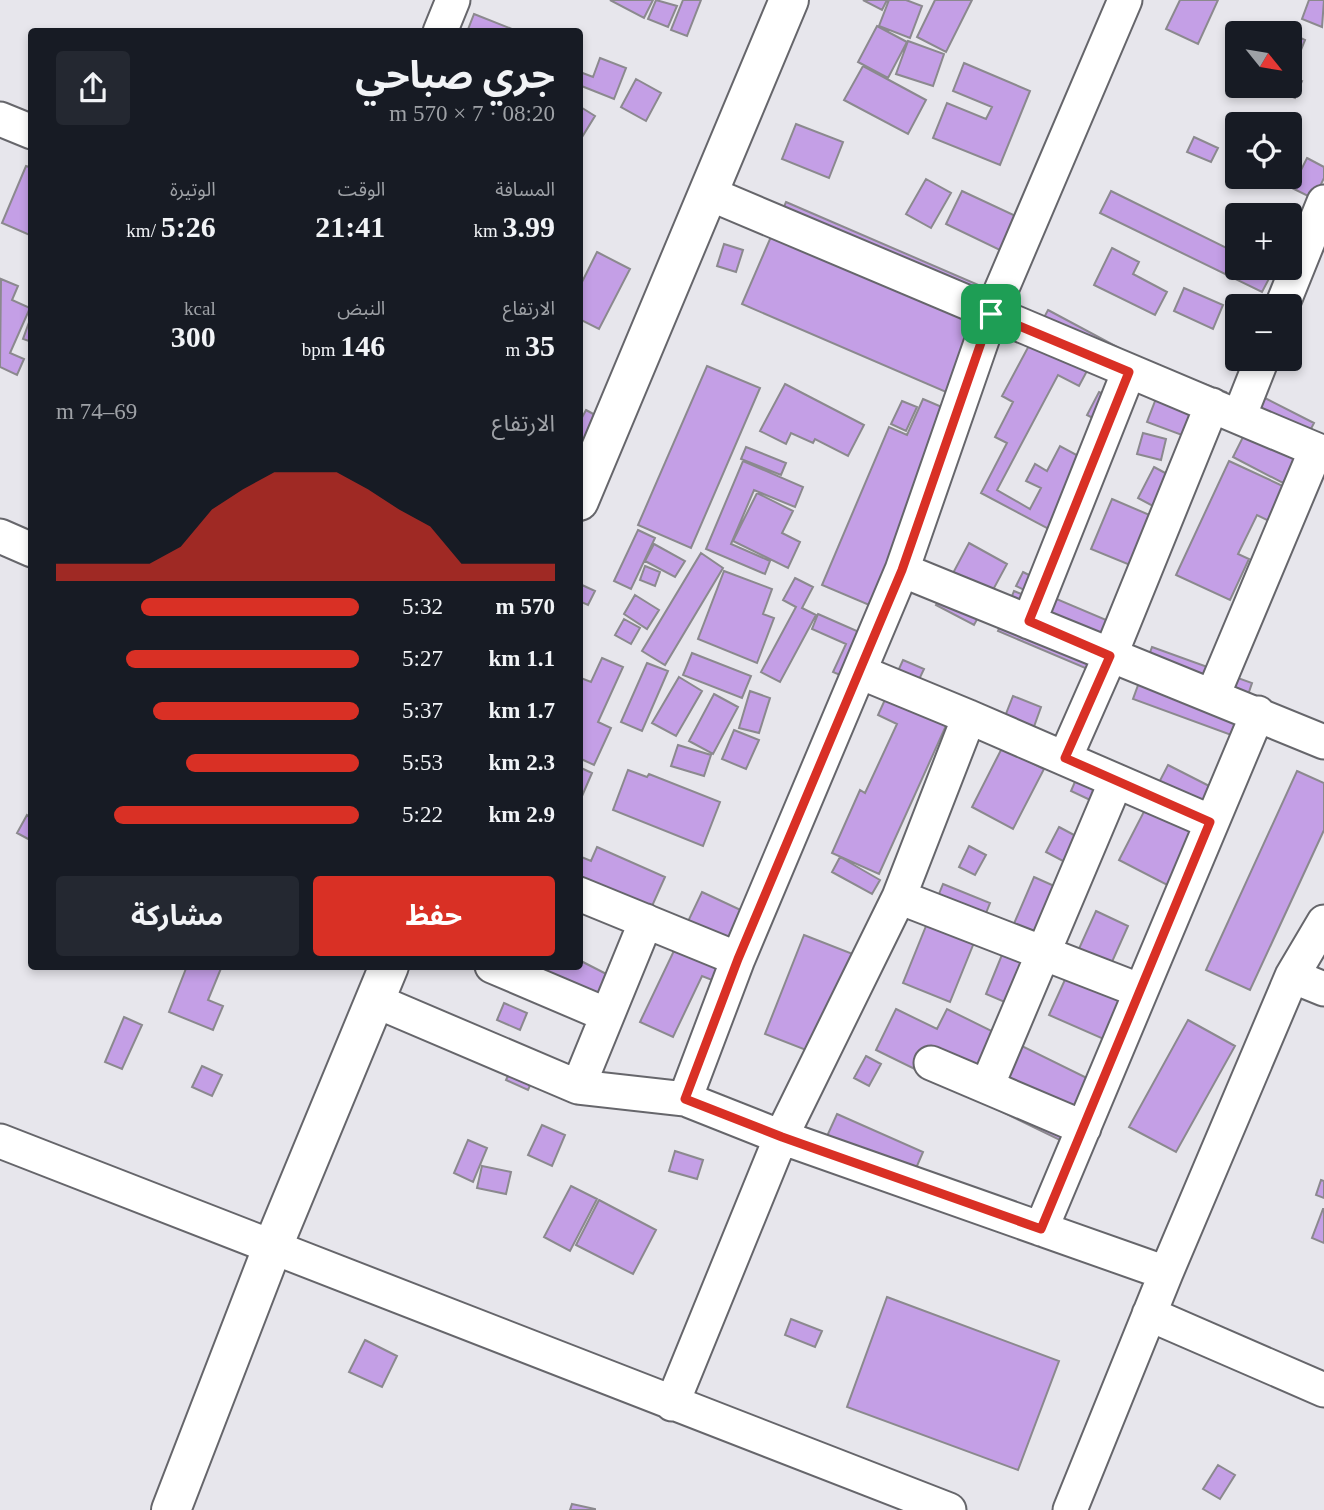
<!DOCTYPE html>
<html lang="ar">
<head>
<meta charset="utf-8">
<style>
  body { margin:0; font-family:"Times New Roman","Noto Sans Arabic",serif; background:#242831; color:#f1f3f6; direction:rtl; height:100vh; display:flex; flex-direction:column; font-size:26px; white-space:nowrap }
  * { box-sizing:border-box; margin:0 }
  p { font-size:23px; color:#9ea1a6 }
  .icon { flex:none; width:38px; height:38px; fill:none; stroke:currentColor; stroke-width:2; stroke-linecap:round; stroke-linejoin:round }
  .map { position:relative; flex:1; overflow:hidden; direction:ltr }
  .drawer { position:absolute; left:28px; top:28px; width:555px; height:942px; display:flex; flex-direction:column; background:#171b24; border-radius:7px; box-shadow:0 4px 10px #0003; direction:rtl }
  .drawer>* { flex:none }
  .needle { width:46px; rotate:120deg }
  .controls { position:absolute; left:1225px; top:21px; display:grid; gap:14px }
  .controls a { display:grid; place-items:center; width:77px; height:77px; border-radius:7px; background:#171b24; box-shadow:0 4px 10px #0003; font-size:35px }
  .pin { position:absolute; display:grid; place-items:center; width:60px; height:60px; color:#fff; margin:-30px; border-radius:14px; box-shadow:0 4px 10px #0006 }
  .round { display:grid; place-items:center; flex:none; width:74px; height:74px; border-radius:7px; background:#242831 }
  .head { display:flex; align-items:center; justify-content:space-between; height:119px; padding:0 28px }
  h1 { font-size:38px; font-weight:700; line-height:52px }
  .figures { display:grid; grid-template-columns:repeat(3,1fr); gap:10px; height:119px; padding:7px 28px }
  .figures div { display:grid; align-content:center }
  .figures b { font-size:30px; font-weight:700 }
  .figures small { font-size:19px; font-weight:400 }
  .figures p { font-size:19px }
  .chart { height:196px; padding:14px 28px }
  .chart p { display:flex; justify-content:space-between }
  .chart svg { width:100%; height:126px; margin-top:7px; fill:#d93025; opacity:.7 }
  .action { display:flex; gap:14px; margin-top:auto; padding:14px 28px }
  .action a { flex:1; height:80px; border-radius:7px; background:#d93025; color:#fff; font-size:28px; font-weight:700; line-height:80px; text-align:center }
  .action a+a { background:#242831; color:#f1f3f6 }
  ul { padding:0 28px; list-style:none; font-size:23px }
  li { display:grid; grid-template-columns:112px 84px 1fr; align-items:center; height:52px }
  li i { height:18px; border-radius:9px; background:#d93025 }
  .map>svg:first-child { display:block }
  .building { fill:#c49fe6; stroke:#8b898e; stroke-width:2 }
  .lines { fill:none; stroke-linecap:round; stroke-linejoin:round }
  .minor-casing { stroke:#66666b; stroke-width:37 }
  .major-casing { stroke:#66666b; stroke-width:42 }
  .minor { stroke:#fff; stroke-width:33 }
  .major { stroke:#fff; stroke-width:38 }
  .route-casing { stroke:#fff; stroke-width:14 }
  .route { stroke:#d93025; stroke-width:9 }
</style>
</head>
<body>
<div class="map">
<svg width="1324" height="1510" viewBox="0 0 1324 1510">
  <rect width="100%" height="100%" fill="#e7e6ec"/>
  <!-- building -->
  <path class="building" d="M610,0H653L644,18Z
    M656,0L677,6L668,27L648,19Z
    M683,0H701L687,36L671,30Z
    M863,0H887L882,10Z
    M889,0H906L922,6L910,38L879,26Z
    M935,0H972L946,52L917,37Z
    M1180,0H1218L1198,44L1166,29Z
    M1309,0H1324L1322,27L1302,19Z
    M474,14L512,29L511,32H467Z
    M877,26L907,42L888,78L858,62Z
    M1290,33L1305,40L1290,77Z
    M908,41L944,54L933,86L896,74Z
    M600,58L626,68L614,99L579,85L580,72L593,77Z
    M964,63L1030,91L1000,165L933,138L947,103L986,119L992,107L953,91Z
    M863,66L926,100L908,134L844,100Z
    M1290,77L1302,81L1295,98L1266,86H1290Z
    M636,79L661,93L646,121L621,107Z
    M579,106L595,116L579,142Z
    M796,124L843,142L829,178L782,159Z
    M1194,137L1218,148L1211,162L1187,152Z
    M1307,158L1324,167V178L1314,199L1292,188Z
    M26,166L32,168V236L2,223Z
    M926,179L951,193L931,228L906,214Z
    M962,191L1022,219L1006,253L946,224Z
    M1111,191L1237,253V268H1267L1273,271L1262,292L1100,213Z
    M786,202L997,293L953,395L742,304Z
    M724,244L743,250L736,272L717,266Z
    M1112,248L1139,262L1133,274L1167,292L1155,315L1094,285Z
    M597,252L630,269L599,329L579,319V288Z
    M1,279L18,286L12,300L30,308L10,353L24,359L17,375L0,367Z
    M1184,288L1223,305L1213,329L1174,311Z
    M1048,310L1138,358L1088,369L1079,386L1058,375L997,490L1030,509L1041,488L1026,481L1035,464L1047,471L1060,446L1097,466L1060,535L981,493L1007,443L995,437L1013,402L1002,396Z
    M32,314V342L23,339Z
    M707,366L760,388L691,548L638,525Z
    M1167,370L1226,392L1206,444L1147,422Z
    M785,384L864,425L848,456L815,439L813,443L791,433L786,444L760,431Z
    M1099,392L1118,402L1106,425L1087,415Z
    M1263,397L1314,423L1283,483L1233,457Z
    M923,399L963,416L881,610L822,585L889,427L907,435Z
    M902,401L917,407L906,431L891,424Z
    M586,410L597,416L581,444L579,443V423Z
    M1143,433L1166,439L1161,460L1137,454Z
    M746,447L786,463L781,475L741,459Z
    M743,461L803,487L795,507L754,490L731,544L770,561L765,574L706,549Z
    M1229,461L1285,487L1269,521L1257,515L1238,554L1249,559L1230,600L1176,575Z
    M1154,467L1184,483L1168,514L1138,498Z
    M757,493L793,511L782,533L800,542L788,568L733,541Z
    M1112,499L1173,525L1152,574L1091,549Z
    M638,530L655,538L631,589L614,581Z
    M969,543L1007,564L974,625L936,605Z
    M654,544L685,561L675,577L645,561Z
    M701,553L723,568L665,665L642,651Z
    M645,566L660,572L655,586L640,580Z
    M724,571L772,589L763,614L774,618L757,663L698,639Z
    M1023,572L1039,580L1032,594L1016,586Z
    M795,578L813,587L802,608L816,615L780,682L761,672L796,607L783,600Z
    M582,585L595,591L588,605L579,601Z
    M1014,591L1049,605L1052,597L1118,625L1097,673L998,631Z
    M635,595L659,610L647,629L624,614Z
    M818,614L866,635L847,678L833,672L846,644L812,629Z
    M624,619L640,628L631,644L615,635Z
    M1152,647L1252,683L1234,736L1133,699Z
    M692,653L751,676L742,698L683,675Z
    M602,658L623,667L598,722L611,728L594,765L579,758V682L581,678L591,682Z
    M903,660L924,669L914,690L954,708L879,874L832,853L860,790L865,793L897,724L878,715Z
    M647,663L668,671L642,731L621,722Z
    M679,677L702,691L676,736L652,723Z
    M750,691L770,698L759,733L739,728Z
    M714,694L738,707L713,754L689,741Z
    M1013,696L1041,707L1031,735L1002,724Z
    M734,730L759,740L746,769L722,759Z
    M678,745L711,755L704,776L671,766Z
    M1002,748L1044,769L1013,829L972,807Z
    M1086,756L1103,806L1071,791Z
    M1168,765L1225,794L1175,889L1119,860Z
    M579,767L592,773L579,803Z
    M628,770L647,777L649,774L720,802L703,846L613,810Z
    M1297,771L1324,783V830L1250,990L1206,970Z
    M27,815L32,818V841L17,833Z
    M1059,827L1091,844L1078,869L1046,852Z
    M969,846L986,855L975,875L959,867Z
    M597,847L665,877L640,933L579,906V856L591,861Z
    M840,857L880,880L872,894L832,872Z
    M1034,877L1070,893L1046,949L1010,933Z
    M943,884L990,903L950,1002L903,983Z
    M702,892L745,912L712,980L702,976L673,1037L640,1022Z
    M1096,911L1128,926L1103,982L1136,997L1115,1044L1049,1015Z
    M804,935L863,958L824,1057L765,1034Z
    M1008,940L1037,952L1014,1006L986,994Z
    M579,960L622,982L605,1014L539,979L546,966H579Z
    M187,966H222L208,1000L223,1006L213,1030L169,1012Z
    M504,1003L527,1013L520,1030L497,1020Z
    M896,1009L937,1029L947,1009L1097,1083L1068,1144L876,1050Z
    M124,1017L142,1025L122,1069L105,1062Z
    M1188,1020L1235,1046L1176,1152L1129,1127Z
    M519,1051L541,1061L528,1090L506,1080Z
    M866,1056L881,1064L869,1086L854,1078Z
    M202,1066L222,1075L212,1096L192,1087Z
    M837,1114L923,1152L905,1194L818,1156Z
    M542,1125L565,1135L552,1166L528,1155Z
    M468,1140L487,1148L473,1182L454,1173Z
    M675,1151L703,1160L697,1179L669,1171Z
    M482,1166L511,1172L506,1194L477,1188Z
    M1321,1180L1324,1181V1198L1316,1195Z
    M571,1186L597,1199L570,1251L544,1237Z
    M599,1200L656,1230L633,1274L576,1245Z
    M1323,1209H1324V1243L1312,1238Z
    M887,1297L1059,1361L1018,1470L847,1407Z
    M791,1319L822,1331L815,1347L785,1335Z
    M365,1340L397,1356L382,1387L349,1372Z
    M1218,1465L1235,1475L1220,1499L1203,1489Z
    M572,1504L595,1509V1510H570Z"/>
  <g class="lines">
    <defs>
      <path id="minor" d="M440,32L453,0
        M0,119L32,132
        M708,193L1324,453
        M1282,306L1324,202
        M1239,417L1262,359
        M0,536L32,550
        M902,570L1324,742
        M1029,622L1129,371
        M860,672L969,717L1211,822
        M1213,695L1316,450
        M1065,758L1110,656L1212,405
        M579,894L738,959
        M899,897L1141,991
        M492,966L607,1015
        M1292,976L1324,989
        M376,1001L578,1087L685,1099L781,1137L1166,1273
        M931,1063L1084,1128
        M987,1086L1116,781
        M578,1087L646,921
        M685,1099L738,959L902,570L991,314L1125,0
        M0,1141L949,1510
        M1041,1229L1258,713
        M1149,1314L1324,1390
        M672,1404L781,1137L899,897L969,717
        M1070,1510L1166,1273L1292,976L1324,922"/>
      <path id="major" d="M579,501L789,0
        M171,1510L273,1246L389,966"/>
    </defs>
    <!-- minor casing -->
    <use href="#minor" class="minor-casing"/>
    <!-- major casing -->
    <use href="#major" class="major-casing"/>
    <!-- minor -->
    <use href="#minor" class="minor"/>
    <!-- major -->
    <use href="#major" class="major"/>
  </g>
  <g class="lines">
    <defs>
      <path id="route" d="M991,314L1129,372L1029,621L1110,656L1065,758L1210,822L1041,1229L782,1137L685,1099L738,959L902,570Z"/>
    </defs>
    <!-- route casing -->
    <use href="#route" class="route-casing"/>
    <!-- route -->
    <use href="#route" class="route"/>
  </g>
</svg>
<div class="controls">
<a><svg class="needle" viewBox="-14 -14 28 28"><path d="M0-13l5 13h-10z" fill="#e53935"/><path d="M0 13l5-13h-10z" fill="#9ea1a6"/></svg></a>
<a><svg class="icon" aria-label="locate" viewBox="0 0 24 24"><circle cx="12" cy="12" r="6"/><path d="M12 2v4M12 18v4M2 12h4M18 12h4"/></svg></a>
<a>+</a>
<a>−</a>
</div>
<div class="pin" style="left:991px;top:314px;background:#1e9e55"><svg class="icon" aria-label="arrive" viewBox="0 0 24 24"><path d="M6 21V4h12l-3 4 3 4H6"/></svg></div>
<section class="drawer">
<div class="head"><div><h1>جري صباحي</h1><p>08:20 · 7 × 570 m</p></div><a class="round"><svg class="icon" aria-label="share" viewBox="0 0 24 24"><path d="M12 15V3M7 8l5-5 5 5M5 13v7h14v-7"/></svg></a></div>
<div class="figures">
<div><p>المسافة</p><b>3.99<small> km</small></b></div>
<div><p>الوقت</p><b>21:41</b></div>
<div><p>الوتيرة</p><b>5:26<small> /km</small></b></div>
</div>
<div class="figures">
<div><p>الارتفاع</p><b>35<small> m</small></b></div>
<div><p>النبض</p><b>146<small> bpm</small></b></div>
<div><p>kcal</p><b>300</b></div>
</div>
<div class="chart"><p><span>الارتفاع</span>69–74 m</p>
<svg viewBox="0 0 160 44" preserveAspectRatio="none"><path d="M0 44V38L10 38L20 38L30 38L40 32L50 19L60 12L70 6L80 6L90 6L100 12L110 19L120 25L130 38L140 38L150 38L160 38V44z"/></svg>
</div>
<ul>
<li><b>570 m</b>5:32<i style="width:72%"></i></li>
<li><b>1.1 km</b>5:27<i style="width:77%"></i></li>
<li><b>1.7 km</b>5:37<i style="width:68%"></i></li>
<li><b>2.3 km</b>5:53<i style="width:57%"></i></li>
<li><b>2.9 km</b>5:22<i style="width:81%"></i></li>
</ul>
<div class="action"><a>حفظ</a><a>مشاركة</a></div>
</section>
</div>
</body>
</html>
